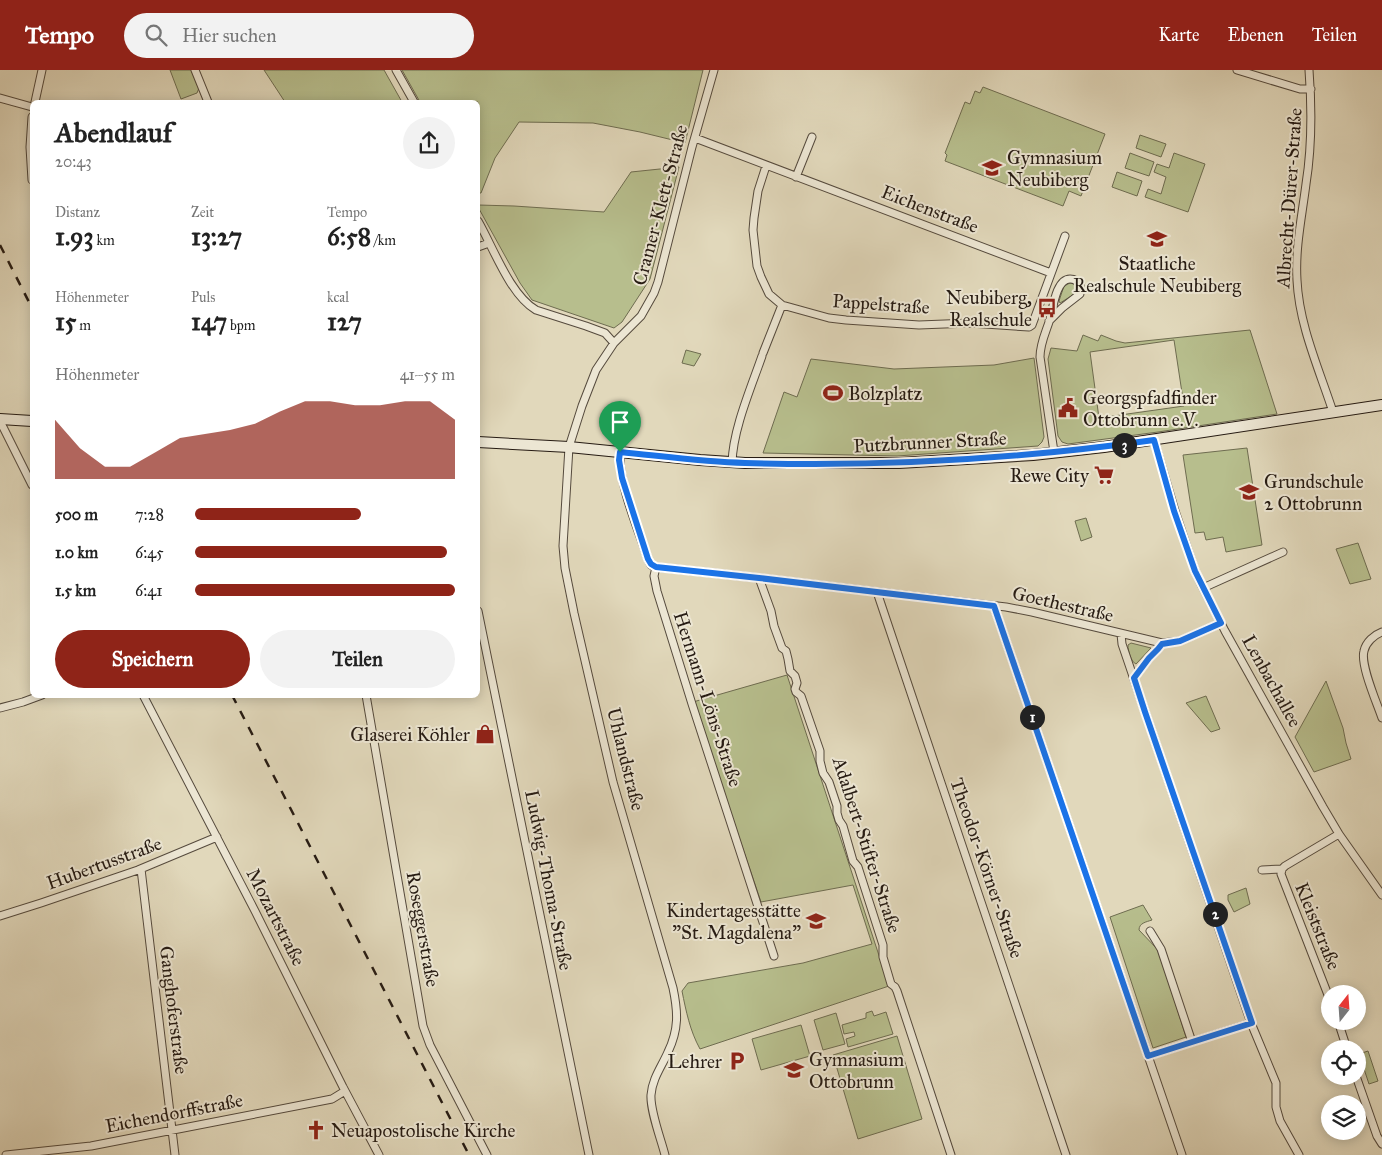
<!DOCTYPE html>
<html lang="de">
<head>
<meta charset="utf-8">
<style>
  body { margin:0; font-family:"IM FELL Great Primer",serif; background:#f2f2f2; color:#222; height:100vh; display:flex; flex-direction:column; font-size:19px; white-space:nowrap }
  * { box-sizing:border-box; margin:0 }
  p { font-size:16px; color:#767676 }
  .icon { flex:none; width:28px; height:28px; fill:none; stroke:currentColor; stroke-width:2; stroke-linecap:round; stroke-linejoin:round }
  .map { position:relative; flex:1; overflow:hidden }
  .sheet { position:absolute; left:30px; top:30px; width:450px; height:598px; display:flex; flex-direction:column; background:#fff; border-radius:8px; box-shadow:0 2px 12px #0003 }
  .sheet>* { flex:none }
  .needle { width:32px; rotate:17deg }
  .tools { position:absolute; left:1321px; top:915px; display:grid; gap:10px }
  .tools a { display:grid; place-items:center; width:45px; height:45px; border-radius:50%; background:#fff; box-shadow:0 2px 12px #0003; font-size:25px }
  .pin { position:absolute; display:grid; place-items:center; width:42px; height:42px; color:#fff; margin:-51px -21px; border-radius:50% 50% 50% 0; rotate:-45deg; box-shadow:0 0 5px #0007 }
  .pin .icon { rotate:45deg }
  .km { position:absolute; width:25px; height:25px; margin:-12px; border-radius:50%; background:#222; color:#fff; font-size:14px; line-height:25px; text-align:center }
  .round { display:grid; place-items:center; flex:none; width:52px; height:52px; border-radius:26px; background:#f2f2f2 }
  .head { display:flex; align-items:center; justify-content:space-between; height:85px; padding:0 25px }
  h1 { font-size:28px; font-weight:700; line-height:38px }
  .figures { display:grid; grid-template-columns:repeat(3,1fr); gap:8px; height:85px; padding:5px 25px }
  .figures div { display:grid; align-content:center }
  .figures b { font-size:25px; font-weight:700 }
  .figures small { font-size:14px; font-weight:400 }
  .figures p { font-size:14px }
  .chart { height:140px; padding:10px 25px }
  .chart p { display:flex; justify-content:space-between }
  .chart svg { width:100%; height:90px; margin-top:5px; fill:#8f2418; opacity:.7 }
  .cta { display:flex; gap:10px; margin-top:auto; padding:10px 25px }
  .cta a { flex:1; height:58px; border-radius:30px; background:#8f2418; color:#fff; font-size:20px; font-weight:700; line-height:58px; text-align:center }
  .cta a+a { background:#f2f2f2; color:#222 }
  ul { padding:0 25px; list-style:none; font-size:16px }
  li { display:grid; grid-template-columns:80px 60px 1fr; align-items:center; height:38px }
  li i { height:12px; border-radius:6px; background:#8f2418 }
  header { display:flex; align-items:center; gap:30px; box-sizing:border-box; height:70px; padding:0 25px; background:#8f2418; color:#fff }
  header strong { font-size:24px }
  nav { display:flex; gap:28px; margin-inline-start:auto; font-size:18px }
  .search { width:350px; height:45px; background:#f2f2f2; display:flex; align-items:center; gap:12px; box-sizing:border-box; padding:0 18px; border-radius:28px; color:#767676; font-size:19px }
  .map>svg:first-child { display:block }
  .green { fill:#b7be8d; stroke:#6e6c50; fill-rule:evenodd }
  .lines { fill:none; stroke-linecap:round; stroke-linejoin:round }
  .street-casing { stroke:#554a3d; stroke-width:9 }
  .secondary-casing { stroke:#261b13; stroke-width:12 }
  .street { stroke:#ece6d3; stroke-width:7 }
  .secondary { stroke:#ece6d3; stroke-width:10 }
  .rail { stroke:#261b13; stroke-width:2.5; stroke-dasharray:9 9; stroke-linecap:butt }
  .route-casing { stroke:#fff; stroke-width:10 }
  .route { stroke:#1a73e8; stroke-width:6 }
  .labels { text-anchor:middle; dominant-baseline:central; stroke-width:4; stroke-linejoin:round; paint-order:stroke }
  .poi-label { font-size:19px; fill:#261b13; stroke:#ece6d3; text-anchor:start }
  .street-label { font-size:19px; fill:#261b13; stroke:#ece6d3 }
</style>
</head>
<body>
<header>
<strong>Tempo</strong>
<div class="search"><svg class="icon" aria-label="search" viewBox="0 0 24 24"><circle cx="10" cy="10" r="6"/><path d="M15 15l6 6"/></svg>Hier suchen</div>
<nav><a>Karte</a><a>Ebenen</a><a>Teilen</a></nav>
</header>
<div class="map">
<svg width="1382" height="1085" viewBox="0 0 1382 1085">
  <rect width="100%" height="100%" fill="#e1d8bb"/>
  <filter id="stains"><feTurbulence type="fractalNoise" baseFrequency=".004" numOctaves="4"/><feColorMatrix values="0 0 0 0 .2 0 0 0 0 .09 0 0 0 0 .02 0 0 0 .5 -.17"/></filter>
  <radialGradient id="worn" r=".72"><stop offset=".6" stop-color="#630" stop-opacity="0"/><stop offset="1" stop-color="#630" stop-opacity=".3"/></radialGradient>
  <!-- green -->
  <path class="green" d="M170,0H191L199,18L197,23L181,29Z
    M264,0H384L402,32H285Z
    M402,0H703L685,73L640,62L593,53L519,52L495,88L481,123H478V32H420Z
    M983,17L1105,64L1081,126L1069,121L1063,136L945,91L947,85L945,83L965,32L970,34L975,21L980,23Z
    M1140,65L1166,74L1161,87L1136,78Z
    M1130,83L1154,92L1149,106L1125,98Z
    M1174,83L1205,94L1188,142L1145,127L1148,119L1161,124L1166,107L1154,102L1157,94L1169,98Z
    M679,97L650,209L622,252L614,258L532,230L520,213L478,137V135L514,136L604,142L631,102Z
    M1117,102L1142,111L1137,126L1112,117Z
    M1070,213L1075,214L1076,221L1073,225L1060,233L1059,231L1064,216Z
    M1250,260L1277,344L1158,362L1068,374L1062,372L1058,366L1048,289L1051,278L1077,281L1083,265L1098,271L1101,265L1116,271L1125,273ZM1174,270L1184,336L1099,348L1090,282Z
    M686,280L701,284L694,296L682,293Z
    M1034,288L1044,367L1042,372L1038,376L897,386L763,383L784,322L797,327L811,289L894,299L994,295Z
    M1247,378L1262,475L1226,482L1223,467L1206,470L1204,462L1195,463L1183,385Z
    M1086,448L1092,467L1081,471L1075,451Z
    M1358,473L1371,509L1350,514L1336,479Z
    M1131,573L1151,578L1136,594C1131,592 1128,581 1128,575Z
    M787,605L889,916L700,979C690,961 686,941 682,921L688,913L803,893L872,874L853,815L761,832L693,632Z
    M1326,611L1343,658L1346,673L1351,689L1314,702L1295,667Z
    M1206,626L1220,659L1211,662L1186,633Z
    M1246,818L1250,834L1234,842L1228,830V825Z
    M1143,835L1152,850C1146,852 1139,853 1139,860L1159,881L1186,967L1153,978L1110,847Z
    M872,941L874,946L886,942L893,964L848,977L846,969L855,966L854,962L844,964L842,955L866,948V943Z
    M836,943L845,974L823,980L814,950Z
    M801,955L810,986L761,1000L752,969Z
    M897,966L922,1049L858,1069L833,985Z
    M1368,981L1378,1011L1369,1014L1359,984Z"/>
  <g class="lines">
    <defs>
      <path id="street" d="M195,0L208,32
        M396,0L414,32
        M1237,0L1300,19H1311
        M1309,0C1312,39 1312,76 1306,114C1302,146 1295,178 1297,210C1299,255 1319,299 1333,342
        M0,28L32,37
        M35,32L42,0
        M32,47L30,77L32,110
        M695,68L1051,203
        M766,96L758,121L754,148L753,160L757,196L761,207L769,224L782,235L829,248L846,250L919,255L970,253L1029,257L1032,255L1065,166
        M796,107L812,67
        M478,151C493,177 510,225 536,240L586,256L605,263L614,273
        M478,177L489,173
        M1049,251L1062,238L1080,224V214C1077,211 1075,209 1070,209C1056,209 1053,238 1050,249C1046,262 1040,273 1040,287L1054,382
        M763,283L782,235
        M0,351L32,415
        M1154,370L1175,441L1195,501L1202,516L1225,561L1323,737L1339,764L1382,825
        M620,382C618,413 638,459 648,489L651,495L656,497L759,508L1006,537L1032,542L1162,573L1180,571L1221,553
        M732,393C733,359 751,318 762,286
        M656,497L654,506L657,521L692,634L774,886
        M759,508L771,541L774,556L782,578L786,581L788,589L790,601L795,606L797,613L795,619L796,622L801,626L820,681V691L823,703L829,712L837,736V743L839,750L843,756L853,791L858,797L883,875V887L891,914L895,917L897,921L951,1085
        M1203,518L1283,482
        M877,522L1066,1085
        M994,536L1182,1085
        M478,541L589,1085
        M1382,562C1374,565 1366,572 1364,581C1360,595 1377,633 1382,648
        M1121,564L1122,574L1251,953L1276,1013V1037L1280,1051L1299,1085
        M1134,608L1149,588L1158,579L1162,573
        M143,625L255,841L343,1017L379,1085
        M366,625L423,956L430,975L487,1085
        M0,638L23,632L42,625
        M141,799L175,1085
        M1262,800L1282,799
        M0,846L41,833L138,800L217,767
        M1150,861L1161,879L1192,972
        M1330,930L1281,804L1282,799L1285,796L1339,764
        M1338,951L1347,979
        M1148,986L1251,953
        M1356,1006L1377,1066L1382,1074
        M6,1085L91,1076L332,1029L345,1021
        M665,1085C661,1069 650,1041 651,1025C652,1009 662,996 668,982C679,959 678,942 673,918L613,712L574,543L565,498L563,476L569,377L582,336L596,300L614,273L641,246L654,223L658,212L692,77L714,0"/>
      <path id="secondary" d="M0,349L32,351
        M478,372L569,377L700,390L745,393H899L1033,385L1104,377L1382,335"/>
    </defs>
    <!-- street casing -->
    <use href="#street" class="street-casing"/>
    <!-- secondary casing -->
    <use href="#secondary" class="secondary-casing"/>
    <!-- street -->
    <use href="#street" class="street"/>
    <!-- secondary -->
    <use href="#secondary" class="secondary"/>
    <!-- rail -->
    <path class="rail" d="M0,175L32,238
      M232,625L469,1085"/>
  </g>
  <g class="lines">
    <defs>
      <path id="route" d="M1154,370L1174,441L1195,501L1221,553L1180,571L1162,574L1158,579L1149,588L1134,608L1145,642L1252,953L1148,986L994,536L759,508L656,497L651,494L648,489L622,408L619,390L620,382C661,386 703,392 745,393C881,397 1019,389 1154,370Z"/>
    </defs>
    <!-- route casing -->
    <use href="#route" class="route-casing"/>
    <!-- route -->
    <use href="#route" class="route"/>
  </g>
  <!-- icons -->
  <defs>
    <symbol id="school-bare" viewBox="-9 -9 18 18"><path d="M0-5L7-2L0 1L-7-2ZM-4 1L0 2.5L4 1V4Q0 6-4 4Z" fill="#8f2418" stroke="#ece6d3" stroke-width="2.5" paint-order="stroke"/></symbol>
    <symbol id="bus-bare" viewBox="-9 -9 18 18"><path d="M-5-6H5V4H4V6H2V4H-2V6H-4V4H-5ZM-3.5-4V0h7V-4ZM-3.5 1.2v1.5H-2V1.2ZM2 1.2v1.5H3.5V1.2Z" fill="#8f2418" stroke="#ece6d3" stroke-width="2.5" paint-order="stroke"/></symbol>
    <symbol id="stadium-bare" viewBox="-9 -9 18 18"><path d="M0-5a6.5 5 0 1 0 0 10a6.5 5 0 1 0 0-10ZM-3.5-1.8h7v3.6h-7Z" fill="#8f2418" stroke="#ece6d3" stroke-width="2.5" paint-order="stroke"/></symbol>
    <symbol id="civic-bare" viewBox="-9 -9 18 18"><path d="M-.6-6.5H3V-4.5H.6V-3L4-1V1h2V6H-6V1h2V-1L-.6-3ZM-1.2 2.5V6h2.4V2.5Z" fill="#8f2418" stroke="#ece6d3" stroke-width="2.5" paint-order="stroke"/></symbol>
    <symbol id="supermarket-bare" viewBox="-9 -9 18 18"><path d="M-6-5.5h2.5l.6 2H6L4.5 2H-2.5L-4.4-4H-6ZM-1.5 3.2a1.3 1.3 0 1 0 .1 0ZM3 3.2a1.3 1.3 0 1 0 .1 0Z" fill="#8f2418" stroke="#ece6d3" stroke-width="2.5" paint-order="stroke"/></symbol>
    <symbol id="shop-bare" viewBox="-9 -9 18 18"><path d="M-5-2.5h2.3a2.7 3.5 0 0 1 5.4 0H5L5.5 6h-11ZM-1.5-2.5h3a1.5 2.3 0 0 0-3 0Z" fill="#8f2418" stroke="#ece6d3" stroke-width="2.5" paint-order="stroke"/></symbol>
    <symbol id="parking-bare" viewBox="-9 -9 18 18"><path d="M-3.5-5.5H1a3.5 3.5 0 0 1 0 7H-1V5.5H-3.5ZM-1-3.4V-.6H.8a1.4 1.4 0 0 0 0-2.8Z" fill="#8f2418" stroke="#ece6d3" stroke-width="2.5" paint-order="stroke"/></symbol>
    <symbol id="church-bare" viewBox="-9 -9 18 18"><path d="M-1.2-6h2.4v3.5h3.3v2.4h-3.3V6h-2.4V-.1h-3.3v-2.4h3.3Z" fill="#8f2418" stroke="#ece6d3" stroke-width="2.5" paint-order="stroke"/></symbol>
  </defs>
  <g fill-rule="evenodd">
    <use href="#school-bare" x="978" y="84" width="28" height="28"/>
    <use href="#school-bare" x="1143" y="155" width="28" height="28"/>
    <use href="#bus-bare" x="1033" y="224" width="28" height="28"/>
    <use href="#stadium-bare" x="819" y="309" width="28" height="28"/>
    <use href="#civic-bare" x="1054" y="324" width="28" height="28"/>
    <use href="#supermarket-bare" x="1090" y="391" width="28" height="28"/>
    <use href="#school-bare" x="1235" y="408" width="28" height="28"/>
    <use href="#shop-bare" x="471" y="650" width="28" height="28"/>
    <use href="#school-bare" x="802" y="837" width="28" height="28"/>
    <use href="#parking-bare" x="723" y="977" width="28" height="28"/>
    <use href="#school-bare" x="780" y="986" width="28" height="28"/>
    <use href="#church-bare" x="302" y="1046" width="28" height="28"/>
  </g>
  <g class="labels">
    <!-- poi labels -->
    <g class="poi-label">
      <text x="1007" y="87">Gymnasium<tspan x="1007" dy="22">Neubiberg</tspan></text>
      <text x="1157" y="193" text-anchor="middle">Staatliche<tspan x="1157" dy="22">Realschule Neubiberg</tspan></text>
      <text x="1032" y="227" text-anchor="end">Neubiberg,<tspan x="1032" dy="22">Realschule</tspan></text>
      <text x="848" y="323">Bolzplatz</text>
      <text x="1083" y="327">Georgspfadfinder<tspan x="1083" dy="22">Ottobrunn e.V.</tspan></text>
      <text x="1089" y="405" text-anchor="end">Rewe City</text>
      <text x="1264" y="411">Grundschule<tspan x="1264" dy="22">2 Ottobrunn</tspan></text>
      <text x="470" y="664" text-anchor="end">Glaserei Köhler</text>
      <text x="801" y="840" text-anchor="end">Kindertagesstätte<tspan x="801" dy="22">"St. Magdalena"</tspan></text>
      <text x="809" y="989">Gymnasium<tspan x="809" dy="22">Ottobrunn</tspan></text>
      <text x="722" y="991" text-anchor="end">Lehrer</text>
      <text x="331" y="1060">Neuapostolische Kirche</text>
    </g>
    <!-- street labels -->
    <g class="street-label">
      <text transform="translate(1289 128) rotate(-86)">Albrecht-Dürer-Straße</text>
      <text transform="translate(660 135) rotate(-75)">Cramer-Klett-Straße</text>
      <text transform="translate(930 139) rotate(21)">Eichenstraße</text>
      <text transform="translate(881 234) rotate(4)">Pappelstraße</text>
      <text transform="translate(930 372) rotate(-3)">Putzbrunner Straße</text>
      <text transform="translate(1063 534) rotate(13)">Goethestraße</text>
      <text transform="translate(1272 611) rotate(61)">Lenbachallee</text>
      <text transform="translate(708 629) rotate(72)">Hermann-Löns-Straße</text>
      <text transform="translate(626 689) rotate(76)">Uhlandstraße</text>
      <text transform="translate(867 775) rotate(72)">Adalbert-Stifter-Straße</text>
      <text transform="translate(104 793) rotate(-20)">Hubertusstraße</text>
      <text transform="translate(987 798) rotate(71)">Theodor-Körner-Straße</text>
      <text transform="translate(549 810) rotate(79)">Ludwig-Thoma-Straße</text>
      <text transform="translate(276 847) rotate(63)">Mozartstraße</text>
      <text transform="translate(1318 856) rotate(68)">Kleiststraße</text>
      <text transform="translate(423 859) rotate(80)">Roseggerstraße</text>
      <text transform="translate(174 940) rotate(83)">Ganghoferstraße</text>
      <text transform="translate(174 1043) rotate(-11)">Eichendorffstraße</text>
    </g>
  </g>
  <rect width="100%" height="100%" filter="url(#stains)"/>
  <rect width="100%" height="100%" fill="url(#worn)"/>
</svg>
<div class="tools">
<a><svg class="needle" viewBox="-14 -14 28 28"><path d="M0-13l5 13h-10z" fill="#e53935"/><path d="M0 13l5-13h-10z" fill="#767676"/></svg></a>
<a><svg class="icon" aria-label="locate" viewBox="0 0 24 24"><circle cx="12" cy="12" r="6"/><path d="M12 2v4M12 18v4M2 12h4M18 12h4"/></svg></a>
<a><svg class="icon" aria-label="layers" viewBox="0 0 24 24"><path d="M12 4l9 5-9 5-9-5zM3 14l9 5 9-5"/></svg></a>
</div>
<div class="pin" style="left:620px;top:382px;background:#1e9e55"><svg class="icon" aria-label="arrive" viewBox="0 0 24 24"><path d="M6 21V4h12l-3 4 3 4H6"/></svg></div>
<b class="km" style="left:1032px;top:647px">1</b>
<b class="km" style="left:1215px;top:844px">2</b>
<b class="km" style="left:1124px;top:375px">3</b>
<section class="sheet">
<div class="head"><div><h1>Abendlauf</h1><p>20:43</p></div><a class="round"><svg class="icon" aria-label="share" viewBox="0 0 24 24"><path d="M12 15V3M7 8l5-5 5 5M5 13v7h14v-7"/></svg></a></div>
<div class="figures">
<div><p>Distanz</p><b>1.93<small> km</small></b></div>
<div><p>Zeit</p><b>13:27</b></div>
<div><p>Tempo</p><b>6:58<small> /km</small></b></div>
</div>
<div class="figures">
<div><p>Höhenmeter</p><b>15<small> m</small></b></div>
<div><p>Puls</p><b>147<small> bpm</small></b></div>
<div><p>kcal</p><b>127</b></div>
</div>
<div class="chart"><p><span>Höhenmeter</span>41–55 m</p>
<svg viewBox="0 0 160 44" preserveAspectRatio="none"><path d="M0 44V15L10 29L20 38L30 38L40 31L50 24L60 22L70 20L80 17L90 11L100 6L110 6L120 8L130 8L140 6L150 6L160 15V44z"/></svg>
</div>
<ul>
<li><b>500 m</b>7:28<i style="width:64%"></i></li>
<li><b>1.0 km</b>6:45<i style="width:97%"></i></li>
<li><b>1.5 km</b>6:41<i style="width:100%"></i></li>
</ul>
<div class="cta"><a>Speichern</a><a>Teilen</a></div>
</section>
</div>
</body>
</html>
